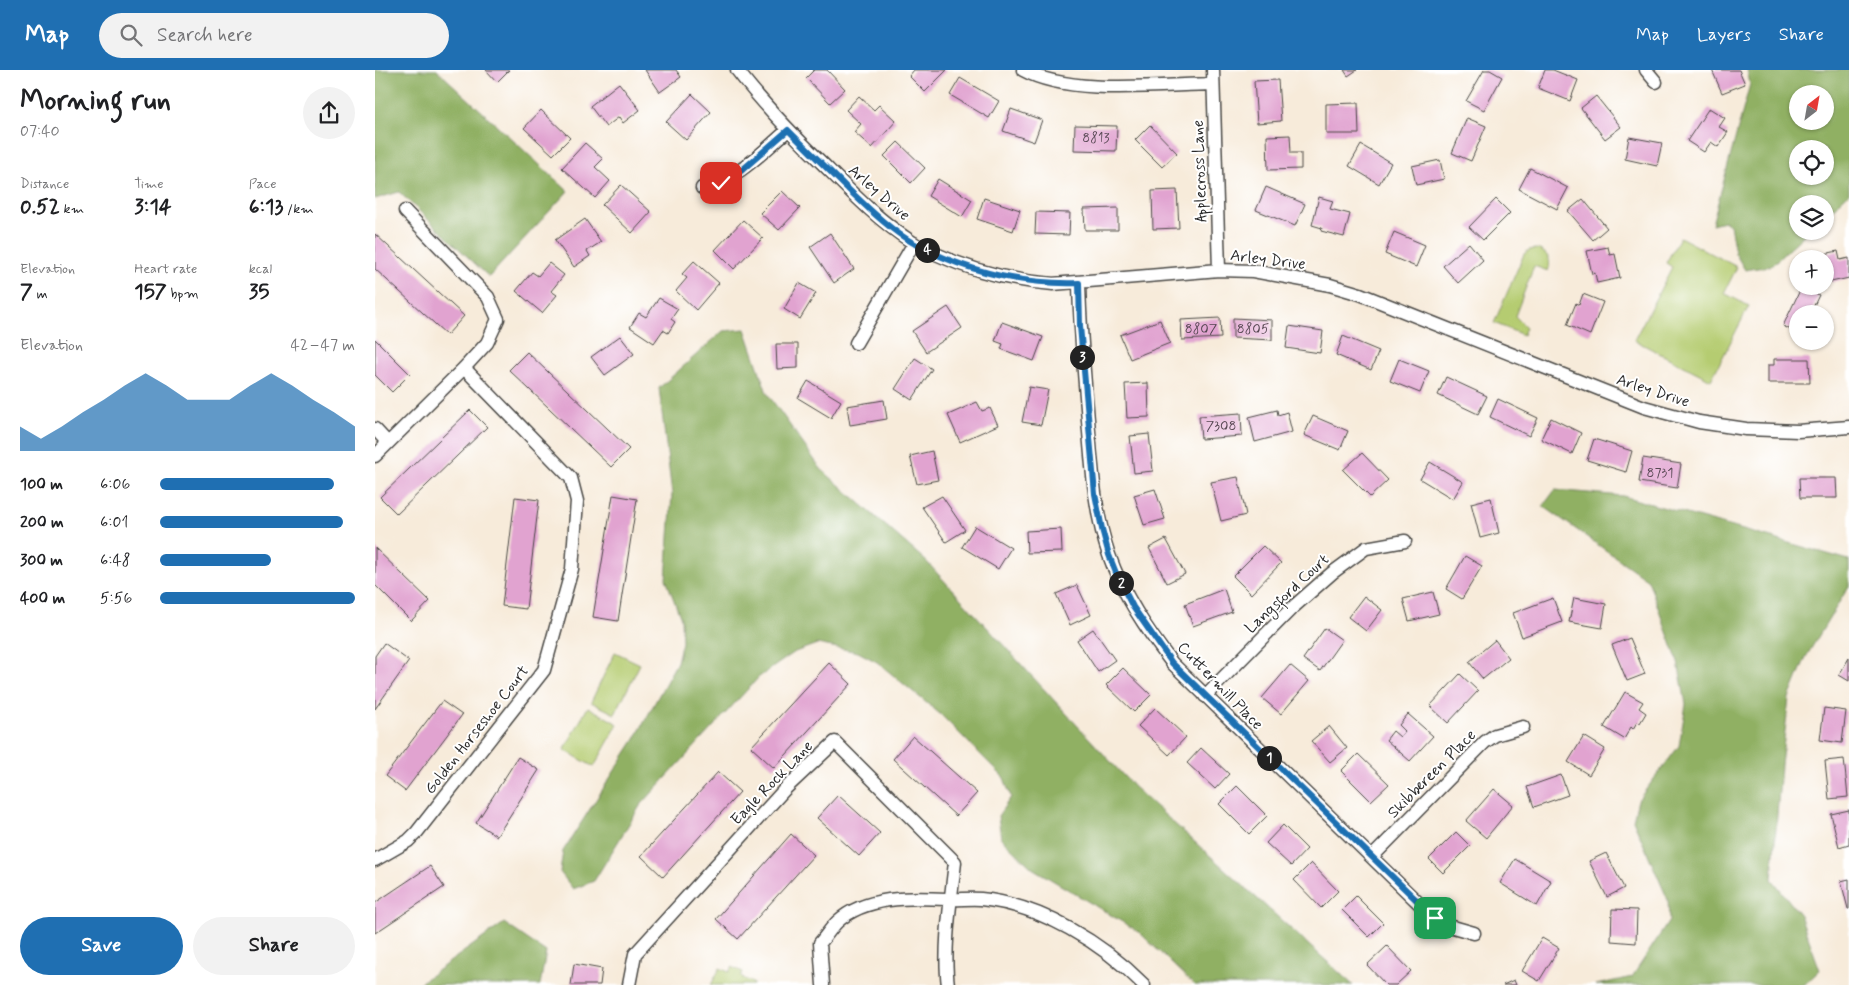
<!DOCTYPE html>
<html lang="en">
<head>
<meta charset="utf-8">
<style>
  body { margin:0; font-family:Mynerve,sans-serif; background:#f2f2f2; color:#202124; height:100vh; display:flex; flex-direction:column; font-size:19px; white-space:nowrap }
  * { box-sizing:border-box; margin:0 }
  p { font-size:16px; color:#757577 }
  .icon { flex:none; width:28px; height:28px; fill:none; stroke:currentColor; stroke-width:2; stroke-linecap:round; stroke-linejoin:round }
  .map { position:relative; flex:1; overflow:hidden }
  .sheet { display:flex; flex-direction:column; background:#fff; width:375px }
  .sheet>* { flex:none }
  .needle { width:32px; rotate:31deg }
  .tools { position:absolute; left:1414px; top:15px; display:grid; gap:10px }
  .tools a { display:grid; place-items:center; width:45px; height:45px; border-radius:50%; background:#fff; box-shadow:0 1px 4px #0004; font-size:25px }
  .pin { position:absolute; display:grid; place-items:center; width:42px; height:42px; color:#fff; margin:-21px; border-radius:10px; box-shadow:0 2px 8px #0006 }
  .km { position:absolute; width:25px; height:25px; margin:-12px; border-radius:50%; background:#222; color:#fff; font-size:14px; line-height:25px; text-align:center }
  .round { display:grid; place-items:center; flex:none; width:52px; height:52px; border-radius:26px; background:#f2f2f2 }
  .head { display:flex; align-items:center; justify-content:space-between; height:85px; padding:0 20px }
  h1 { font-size:28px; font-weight:800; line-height:38px }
  .metrics { display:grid; grid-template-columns:repeat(3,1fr); gap:8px; height:85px; padding:5px 20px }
  .metrics div { display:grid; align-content:center }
  .metrics b { font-size:21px; font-weight:800 }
  .metrics small { font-size:14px; font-weight:400 }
  .metrics p { font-size:14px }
  .chart { height:140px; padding:10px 20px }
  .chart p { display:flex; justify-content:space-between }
  .chart svg { width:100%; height:90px; margin-top:5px; fill:#1f6fb2; opacity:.7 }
  .cta { display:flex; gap:10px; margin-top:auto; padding:10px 20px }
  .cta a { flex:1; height:58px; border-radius:30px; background:#1f6fb2; color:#fff; font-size:20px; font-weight:800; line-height:58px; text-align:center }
  .cta a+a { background:#f2f2f2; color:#202124 }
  ul { padding:0 20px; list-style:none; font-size:16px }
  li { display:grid; grid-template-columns:80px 60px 1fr; align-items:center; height:38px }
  li i { height:12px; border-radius:6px; background:#1f6fb2 }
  header { display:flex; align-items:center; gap:30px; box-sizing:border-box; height:70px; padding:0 25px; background:#1f6fb2; color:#fff }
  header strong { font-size:24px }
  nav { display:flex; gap:28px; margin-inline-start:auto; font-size:18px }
  .search { width:350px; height:45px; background:#f2f2f2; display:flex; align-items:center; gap:12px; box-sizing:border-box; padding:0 18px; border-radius:28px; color:#757577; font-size:19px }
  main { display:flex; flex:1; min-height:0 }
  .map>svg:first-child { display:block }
  .green { fill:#b5cc71; stroke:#707c4e }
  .forest { fill:#90b063; stroke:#5e6e47; fill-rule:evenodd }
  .building { fill:#e1a3d0 }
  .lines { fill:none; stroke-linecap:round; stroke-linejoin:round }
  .street-casing { stroke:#4a4845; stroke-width:15 }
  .street { stroke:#fff; stroke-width:12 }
  .route-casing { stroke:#fff; stroke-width:10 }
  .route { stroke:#1f6fb2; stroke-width:6 }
  .labels { text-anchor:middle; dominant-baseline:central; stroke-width:4; stroke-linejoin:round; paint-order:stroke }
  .number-label { font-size:14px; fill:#584954 }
  .street-label { font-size:16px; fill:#2b2b2b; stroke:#fff }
</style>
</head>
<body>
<header>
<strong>Map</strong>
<div class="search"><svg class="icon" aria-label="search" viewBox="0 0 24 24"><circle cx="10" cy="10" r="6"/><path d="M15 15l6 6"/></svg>Search here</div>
<nav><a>Map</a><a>Layers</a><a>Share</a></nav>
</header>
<main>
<section class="sheet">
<div class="head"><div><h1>Morning run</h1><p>07:40</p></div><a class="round"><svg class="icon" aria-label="share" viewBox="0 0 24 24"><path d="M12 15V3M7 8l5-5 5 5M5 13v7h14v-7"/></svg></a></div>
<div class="metrics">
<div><p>Distance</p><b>0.52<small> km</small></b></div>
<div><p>Time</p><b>3:14</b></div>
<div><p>Pace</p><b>6:13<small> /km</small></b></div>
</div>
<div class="metrics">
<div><p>Elevation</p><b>7<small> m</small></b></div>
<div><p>Heart rate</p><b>157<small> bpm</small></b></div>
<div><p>kcal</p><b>35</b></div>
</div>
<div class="chart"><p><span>Elevation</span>42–47 m</p>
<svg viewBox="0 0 160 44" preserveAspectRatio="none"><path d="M0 44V32L10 38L20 32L30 25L40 19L50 12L60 6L70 12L80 19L90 19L100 19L110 12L120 6L130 12L140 19L150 25L160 32V44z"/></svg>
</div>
<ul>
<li><b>100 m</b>6:06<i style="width:89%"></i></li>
<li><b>200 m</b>6:01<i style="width:94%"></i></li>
<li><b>300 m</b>6:48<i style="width:57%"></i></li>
<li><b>400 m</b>5:56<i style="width:100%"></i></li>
</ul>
<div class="cta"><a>Save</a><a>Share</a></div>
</section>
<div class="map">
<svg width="1474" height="915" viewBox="0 0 1474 915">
  <rect width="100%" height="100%" fill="#fff"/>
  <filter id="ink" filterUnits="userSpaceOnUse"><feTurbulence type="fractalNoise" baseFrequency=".02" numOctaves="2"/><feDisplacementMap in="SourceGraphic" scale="10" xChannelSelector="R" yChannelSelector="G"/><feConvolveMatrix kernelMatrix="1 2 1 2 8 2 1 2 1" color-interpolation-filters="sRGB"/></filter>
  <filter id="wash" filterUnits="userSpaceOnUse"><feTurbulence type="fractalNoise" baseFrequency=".0096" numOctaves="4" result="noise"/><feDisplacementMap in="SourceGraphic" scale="20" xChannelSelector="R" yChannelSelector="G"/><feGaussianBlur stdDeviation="1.12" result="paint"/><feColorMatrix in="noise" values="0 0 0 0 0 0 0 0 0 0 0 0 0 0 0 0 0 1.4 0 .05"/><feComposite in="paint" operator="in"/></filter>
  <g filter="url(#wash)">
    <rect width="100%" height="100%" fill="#f7ebda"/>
    <!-- green -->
    <path class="green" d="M1305,167L1362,197L1349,223L1374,236L1336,310L1259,270L1297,197L1291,193Z
      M1161,179C1173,182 1177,190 1173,201L1159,196L1140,246L1151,257L1148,265L1119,253L1149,184L1154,180Z
      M240,582L265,594L240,644L216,632Z
      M213,637L243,654L219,697L189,680Z
      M357,897L368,902L366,907L378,913V915H336L345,898L354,902Z"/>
    <!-- forest -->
    <path class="forest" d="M0,0H62L193,121L114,207L24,122L0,129Z
      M1372,0H1474V123L1450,146V134H1422V161H1433L1396,196L1370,200L1360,183L1355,155L1349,151L1337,154L1375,14ZM1422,24H1450V51H1422ZM1422,79H1450V106H1422Z
      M370,259L392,323L446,399L551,491L759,717L978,915H819L764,862L657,798L626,768L623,746L636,727L629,708L565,644L502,592L483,582L442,574L420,582L384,607L265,736L219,811L198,819L185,802L188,781L260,669L302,592L307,572L306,549L291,509L297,424L284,318L348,261Z
      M1180,420L1248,426L1474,490V516L1431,587L1414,628L1406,695L1397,809L1425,845L1445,900L1429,915H1221L1257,907L1294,851L1293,830L1258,750L1263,730L1304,676L1311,634L1303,592L1273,510L1168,436Z
      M129,853L171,882L165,915H42Z"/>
    <g id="blocks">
      <!-- building -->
      <path class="building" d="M111,0H134L122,12Z
        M270,0H301L306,7L285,22Z
        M439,0H452L470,19L455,33L431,8Z
        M539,0H572L550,22L534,6Z
        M969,0H982L973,6Z
        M1109,0H1115L1127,7L1109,40L1091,31Z
        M1170,0H1178L1203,10L1195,31L1163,18Z
        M1337,0H1364L1370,14L1347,23Z
        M585,8L624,31L614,48L575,25Z
        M903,10L906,51L882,53L879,11Z
        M244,13L265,40L248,53L244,47L231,57L215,36Z
        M317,24L336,42L311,70L291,52Z
        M484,26L499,40L504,35L521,51L497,78L479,62L486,54L471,40Z
        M1221,26L1246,57L1230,69L1206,38Z
        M983,33L984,64H951V34Z
        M1334,38L1350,48L1344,57L1353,62L1343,77L1336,72L1329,82L1312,71Z
        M636,39L667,50L659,72L628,61Z
        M166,40L195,68L178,85L149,58Z
        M1092,48L1111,56L1096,91L1077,83Z
        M700,55L742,56L741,81L699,80Z
        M775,55L802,83L787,97L760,70Z
        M915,65L916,83H926V99L893,100L892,66Z
        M1254,67L1287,73L1282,96L1250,89Z
        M523,72L550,98L536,113L509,86Z
        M210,73L228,89L220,97L235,111L220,128L187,98Z
        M986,75L1016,93L1004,114L974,96Z
        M1065,90L1069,109L1041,115L1037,96Z
        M1155,98L1193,118L1182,139L1144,119Z
        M563,109L597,130L587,147L553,126Z
        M246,115L276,142L257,163L227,135Z
        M891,117L930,134L920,156L881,140Z
        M802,120L804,158L778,159L777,121Z
        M407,121L425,138L404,160L385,143Z
        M944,127L958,131L955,139L975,144L969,167L946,161L947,158L937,155Z
        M609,128L645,140L638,161L602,149Z
        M1121,129L1135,143L1108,170L1094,157Z
        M1208,129L1232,158L1218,170L1193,141Z
        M743,138V160H710L709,139Z
        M661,142L695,143L694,165L660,164Z
        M210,149L226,172L212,181L215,186L199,197L180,170Z
        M368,150L388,168L359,199L340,180Z
        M1019,162L1050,175L1041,197L1010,184Z
        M455,163L479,199L459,213L435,177Z
        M0,164L89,246L72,265L0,199Z
        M1094,173L1108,190L1083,213L1068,196Z
        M1233,177L1235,185L1240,184L1245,208L1222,213L1220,203L1217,204L1212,181Z
        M1463,181L1465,190L1474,188V208L1456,212L1449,184Z
        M319,191L344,213L321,240L301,221L312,208L307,204Z
        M174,193L189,205L176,221L182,225L167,243L141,221L157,202L163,206Z
        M424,213L441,223L425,249L409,239Z
        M1427,216L1444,225L1435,244H1422V263L1408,256Z
        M1208,224L1228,232L1215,265L1192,255L1201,233L1204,235Z
        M284,228L303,239L296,249L300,252L293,263L288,260L279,273L255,257L264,243L271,247Z
        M573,237L587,258L551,282L537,261Z
        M845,248L846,268L807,270L806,250Z
        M858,248L897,250V270L858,268Z
        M785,250L795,273L755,289L745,265Z
        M627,252L668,267L659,291L626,279L628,274L620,271Z
        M914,256L948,261L945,283L911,278Z
        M245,266L259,284L230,305L216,287Z
        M968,266L1004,281L996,300L961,285Z
        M0,269L35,304L17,322L0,305Z
        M401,274H423V298L402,299Z
        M152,282L254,379L236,397L134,300Z
        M540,288L557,299L537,330L520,319Z
        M1024,289L1054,301L1045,323L1015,311Z
        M1399,289H1434L1435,313H1393V295H1399Z
        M1071,307L1112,326L1103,344L1063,325Z
        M433,311L466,331L456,348L423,328Z
        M773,313L774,347L752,348L750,314Z
        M654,317L673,320L666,355L647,352Z
        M1123,329L1163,348L1154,366L1115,347Z
        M509,330L512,349L475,355L472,336Z
        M602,332L607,341L615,338L623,355L585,372L573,345Z
        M95,340L112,357L22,444L5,427Z
        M902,340L903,345L912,342L917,362L880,372L874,347Z
        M866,343L867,366L826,369L824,346Z
        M938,346L973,361L965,380L929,365Z
        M1176,348L1206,363L1197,384L1166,369Z
        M774,364L778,401L759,403L755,366Z
        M1219,369L1257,381L1251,402L1212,390Z
        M557,381L563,410L542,414L535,386Z
        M987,383L1013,410L995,427L968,400Z
        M1268,388L1306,394L1302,418L1264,412Z
        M1055,392L1088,412L1078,429L1045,409Z
        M863,407L871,445L846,451L836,412Z
        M1424,408H1461L1462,428H1425Z
        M780,419L790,449L769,455L759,425Z
        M238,425L262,429L243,551L218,547Z
        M567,426L590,460L571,472L547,437Z
        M140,427L164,430L151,539L127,536Z
        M1116,428L1124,463L1105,468L1096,433Z
        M600,456L636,478L623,499L587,477Z
        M686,459L687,482L652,483L651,461Z
        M791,469L810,504L792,513L774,478Z
        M888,476L906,493L876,524L858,506Z
        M0,478L55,531L36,551L0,515Z
        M1090,486L1107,496L1087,529L1071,519Z
        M702,515L716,545L695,555L681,524Z
        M849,519L857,542L818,556L810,534Z
        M1058,522L1064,544L1034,551L1028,529Z
        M989,526L1007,540L991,561L973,547Z
        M1178,528L1187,552L1147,567L1138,543Z
        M1199,528L1231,534L1227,558L1194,552Z
        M950,558L967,570L945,601L928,589Z
        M718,559L740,590L723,602L702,570Z
        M1255,568L1270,604L1252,611L1237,575Z
        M1120,570L1134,588L1108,609L1094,592Z
        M9,573L34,591L0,639V586Z
        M1474,588V611L1464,605Z
        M454,593L476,614L399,698L376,677Z
        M915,595L934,611L906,644L887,628Z
        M748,598L776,625L759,642L731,615Z
        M1085,604L1103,621L1073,653L1055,636Z
        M1250,622L1268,632L1264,638L1271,643L1265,653L1262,652L1258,659L1256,657L1249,669L1229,657Z
        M67,631L87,645L30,721L10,706Z
        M780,638L811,667L794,685L763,656Z
        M1449,638L1471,641L1467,673L1445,670Z
        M1033,644L1058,666L1035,691L1011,670L1018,661L1025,667L1030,661L1024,655Z
        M954,656L972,678L955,692L936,671Z
        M538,666L602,723L581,746L518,689Z
        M1209,666L1230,679L1214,705L1193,692Z
        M826,678L854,704L840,719L812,693Z
        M983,684L1014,714L996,731L966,701Z
        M143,687L164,700L122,766L101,753Z
        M1469,689L1473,727L1454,729L1450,691Z
        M343,702L365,722L288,807L266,786Z
        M1186,705L1193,725L1159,737L1152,717Z
        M862,716L892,746L874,764L844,734Z
        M1119,719L1138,735L1111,768L1091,751Z
        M463,725L505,763L484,786L442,748Z
        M1474,740V774L1464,777L1456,744Z
        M908,755L932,779L916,796L891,773Z
        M1081,762L1095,776L1068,803L1054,789Z
        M416,764L439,785L363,869L341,849Z
        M1231,783L1249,818L1232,827L1214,791Z
        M1140,789L1176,811L1162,836L1125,813Z
        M936,793L963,821L946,838L919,810Z
        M55,796L69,817L0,863V833Z
        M1474,809V839H1473L1466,811Z
        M981,826L1008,853L994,867L967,840Z
        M1237,839L1262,840L1261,873L1236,871Z
        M1167,868L1184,878L1164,911L1147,901Z
        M1012,876L1036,901L1021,915H1011L992,895Z
        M199,894L227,899L225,915H196Z
        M1139,910L1141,915H1128Z"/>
    </g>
  </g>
  <g filter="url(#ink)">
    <use href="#blocks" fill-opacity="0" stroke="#4a4845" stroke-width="1"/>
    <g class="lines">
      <defs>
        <path id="street" d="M362,0C388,34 418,65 449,95C477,123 504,151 537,172C544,177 553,180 561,184C598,201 637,211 678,214L844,200L878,201L955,215L985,224L1269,337L1324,352L1371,359L1423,361L1474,357
          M648,0C695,26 784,15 838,14
          M838,0L844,200
          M1271,0L1281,12
          M327,118C365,107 383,86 413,60
          M704,213C705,259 709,304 713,350C717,395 719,442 734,485C748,525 772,560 797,593L1060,849L1071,855L1099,863
          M481,273L539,173
          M0,359L13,373
          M0,386L89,298L112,273L123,249L113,227L30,141
          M830,626L916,539L957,503L991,478L1030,471
          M997,787L1110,672L1120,665L1148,657
          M0,790L33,771L42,762L169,600L197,499L202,431L196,408L89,298
          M254,915L260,884L410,719L460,672L580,792C576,830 568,878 573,915
          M448,915L445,873C451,866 456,858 462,852C490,826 536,827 571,829C583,830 594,828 606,829C665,835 728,873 769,915"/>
      </defs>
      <!-- street casing -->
      <use href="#street" class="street-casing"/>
      <!-- street -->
      <use href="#street" class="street"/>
    </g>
  </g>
  <g class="lines" filter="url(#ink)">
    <defs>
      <path id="route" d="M346,113L366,101L413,60C433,80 453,99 473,119C493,138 515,160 540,174C591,201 646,215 704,213L705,256L720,424L727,459L734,485L743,508L758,537L797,593L1060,848"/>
    </defs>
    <!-- route casing -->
    <use href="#route" class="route-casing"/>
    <!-- route -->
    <use href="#route" class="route"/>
  </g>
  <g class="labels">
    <!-- number labels -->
    <g class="number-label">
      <text x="721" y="68">8813</text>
      <text x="826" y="259">8807</text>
      <text x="878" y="259">8805</text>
      <text x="846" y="356">7308</text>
      <text x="1285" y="403">8731</text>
    </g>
    <!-- street labels -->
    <g class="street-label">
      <text transform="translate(825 101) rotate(-92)">Applecross Lane</text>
      <text transform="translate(504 123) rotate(41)">Arley Drive</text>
      <text transform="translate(893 190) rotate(7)">Arley Drive</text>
      <text transform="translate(1278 321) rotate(18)">Arley Drive</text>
      <text transform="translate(912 524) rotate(-43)">Langsford Court</text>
      <text transform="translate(845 616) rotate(46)">Cuttermill Place</text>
      <text transform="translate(102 660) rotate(-52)">Golden Horseshoe Court</text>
      <text transform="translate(1057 704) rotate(-45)">Skibbereen Place</text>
      <text transform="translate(397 713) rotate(-46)">Eagle Rock Lane</text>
    </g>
  </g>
</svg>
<div class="tools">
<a><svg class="needle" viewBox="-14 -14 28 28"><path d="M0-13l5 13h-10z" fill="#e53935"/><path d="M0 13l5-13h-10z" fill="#757577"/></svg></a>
<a><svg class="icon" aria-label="locate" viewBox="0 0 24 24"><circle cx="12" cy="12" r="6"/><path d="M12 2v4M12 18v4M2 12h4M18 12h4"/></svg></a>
<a><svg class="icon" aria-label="layers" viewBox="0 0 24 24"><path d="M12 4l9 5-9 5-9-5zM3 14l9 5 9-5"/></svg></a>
<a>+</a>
<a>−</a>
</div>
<div class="pin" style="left:1060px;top:848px;background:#1e9e55"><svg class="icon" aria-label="arrive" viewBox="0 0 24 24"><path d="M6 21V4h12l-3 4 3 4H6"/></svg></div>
<div class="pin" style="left:346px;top:113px;background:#d93025"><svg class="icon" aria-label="check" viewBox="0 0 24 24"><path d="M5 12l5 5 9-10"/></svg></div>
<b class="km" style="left:894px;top:688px">1</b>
<b class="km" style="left:746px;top:513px">2</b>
<b class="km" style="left:707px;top:287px">3</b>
<b class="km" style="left:552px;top:180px">4</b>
</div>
</main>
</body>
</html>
